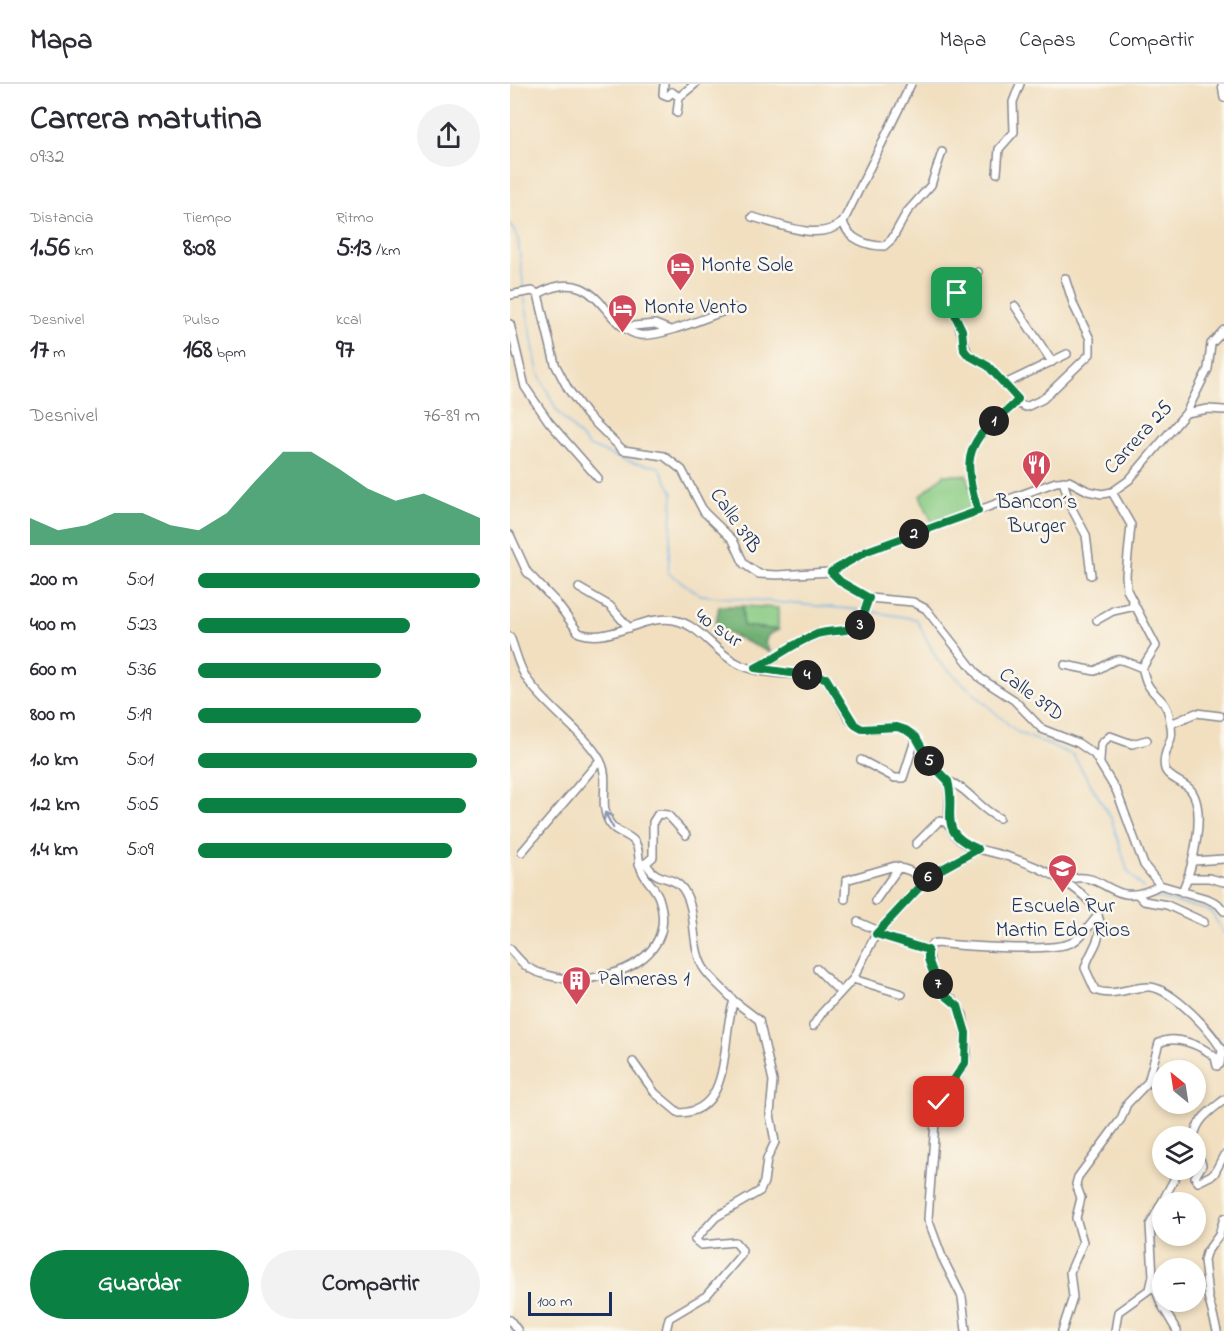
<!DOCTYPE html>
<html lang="es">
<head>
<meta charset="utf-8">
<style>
  body { margin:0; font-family:"Indie Flower",sans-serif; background:#f2f2f3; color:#2b2b33; height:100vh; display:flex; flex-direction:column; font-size:22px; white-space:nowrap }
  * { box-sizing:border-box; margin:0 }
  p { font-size:20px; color:#7c7c81 }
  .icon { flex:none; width:33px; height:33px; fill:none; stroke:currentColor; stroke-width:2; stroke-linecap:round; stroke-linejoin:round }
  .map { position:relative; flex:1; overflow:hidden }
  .details { display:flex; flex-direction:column; background:#fff; width:510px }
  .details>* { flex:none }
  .needle { width:39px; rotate:330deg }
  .controls { position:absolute; left:642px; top:976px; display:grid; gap:12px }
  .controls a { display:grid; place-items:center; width:54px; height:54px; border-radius:50%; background:#fff; box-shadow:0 3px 9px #0003; font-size:30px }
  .scale { position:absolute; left:18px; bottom:15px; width:84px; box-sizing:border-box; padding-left:6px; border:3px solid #1b2f5e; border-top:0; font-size:16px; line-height:21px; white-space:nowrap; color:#1b2f5e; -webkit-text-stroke:4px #fbf7ec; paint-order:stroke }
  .pin { position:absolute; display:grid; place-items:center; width:51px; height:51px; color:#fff; margin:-26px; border-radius:12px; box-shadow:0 3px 9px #0006 }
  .km { position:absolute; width:30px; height:30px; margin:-15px; border-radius:50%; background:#222; color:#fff; font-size:16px; line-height:30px; text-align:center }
  .round { display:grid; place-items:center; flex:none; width:63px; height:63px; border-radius:32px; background:#f2f2f3 }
  .overview { display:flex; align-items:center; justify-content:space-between; height:102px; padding:0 30px }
  h1 { font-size:33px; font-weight:700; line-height:45px }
  .stats { display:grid; grid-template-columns:repeat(3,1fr); gap:9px; height:102px; padding:6px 30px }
  .stats div { display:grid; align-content:center }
  .stats b { font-size:26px; font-weight:700 }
  .stats small { font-size:16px; font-weight:400 }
  .stats p { font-size:16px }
  .chart { height:168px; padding:12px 30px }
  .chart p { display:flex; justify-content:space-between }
  .chart svg { width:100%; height:108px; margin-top:6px; fill:#0b8043; opacity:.7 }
  .cta { display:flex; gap:12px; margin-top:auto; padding:12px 30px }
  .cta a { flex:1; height:69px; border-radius:36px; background:#0b8043; color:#fff; font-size:24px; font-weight:700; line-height:69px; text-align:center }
  .cta a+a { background:#f2f2f3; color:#2b2b33 }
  ul { padding:0 30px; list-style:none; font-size:20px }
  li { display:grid; grid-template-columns:96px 72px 1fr; align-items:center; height:45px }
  li i { height:15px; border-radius:8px; background:#0b8043 }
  header { display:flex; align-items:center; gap:36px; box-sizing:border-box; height:84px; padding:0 30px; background:#fff; border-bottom:2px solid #e1e1e2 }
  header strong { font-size:28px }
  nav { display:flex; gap:33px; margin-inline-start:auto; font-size:21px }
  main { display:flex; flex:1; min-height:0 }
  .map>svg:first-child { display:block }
  .green { fill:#8acc84; stroke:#527e71; stroke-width:1.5 }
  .forest { fill:#6fb072; stroke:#457068; stroke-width:1.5 }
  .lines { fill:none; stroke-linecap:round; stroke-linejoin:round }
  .stream { stroke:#6eb1e3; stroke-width:1.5 }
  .minor-casing { stroke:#86878f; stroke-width:10 }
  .minor { stroke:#fff; stroke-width:7 }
  .oneway { stroke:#8d97ae }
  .route-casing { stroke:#fff; stroke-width:12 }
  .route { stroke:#0b8043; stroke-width:8 }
  .labels { text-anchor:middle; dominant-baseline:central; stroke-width:5; stroke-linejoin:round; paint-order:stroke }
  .poi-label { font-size:21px; fill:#1b2f5e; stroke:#fbf7ec; text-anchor:start }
  .street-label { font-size:21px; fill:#1b2f5e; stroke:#fbf7ec }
</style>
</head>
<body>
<header>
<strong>Mapa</strong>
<nav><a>Mapa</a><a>Capas</a><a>Compartir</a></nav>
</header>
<main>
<section class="details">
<div class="overview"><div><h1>Carrera matutina</h1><p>09:32</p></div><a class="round"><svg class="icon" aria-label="share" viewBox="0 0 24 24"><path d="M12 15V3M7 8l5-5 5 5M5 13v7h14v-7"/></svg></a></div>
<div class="stats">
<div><p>Distancia</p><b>1.56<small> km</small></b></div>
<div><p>Tiempo</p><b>8:08</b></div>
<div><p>Ritmo</p><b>5:13<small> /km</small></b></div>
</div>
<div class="stats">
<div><p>Desnivel</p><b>17<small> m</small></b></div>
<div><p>Pulso</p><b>168<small> bpm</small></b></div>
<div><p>kcal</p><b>97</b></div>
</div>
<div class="chart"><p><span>Desnivel</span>76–89 m</p>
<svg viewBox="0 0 160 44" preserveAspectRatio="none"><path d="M0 44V33L10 38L20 36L30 31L40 31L50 36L60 38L70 31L80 18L90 6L100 6L110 13L120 21L130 26L140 23L150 28L160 33V44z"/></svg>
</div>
<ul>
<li><b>200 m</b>5:01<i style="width:100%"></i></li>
<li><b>400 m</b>5:23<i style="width:75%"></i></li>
<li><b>600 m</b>5:36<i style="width:65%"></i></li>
<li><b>800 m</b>5:19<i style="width:79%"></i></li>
<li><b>1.0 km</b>5:01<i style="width:99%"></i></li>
<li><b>1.2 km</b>5:05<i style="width:95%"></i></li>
<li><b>1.4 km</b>5:09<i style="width:90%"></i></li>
</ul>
<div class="cta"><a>Guardar</a><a>Compartir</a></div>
</section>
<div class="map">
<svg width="714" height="1247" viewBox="0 0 714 1247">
  <rect width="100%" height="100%" fill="#fbf7ec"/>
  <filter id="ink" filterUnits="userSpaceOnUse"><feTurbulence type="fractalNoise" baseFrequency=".0167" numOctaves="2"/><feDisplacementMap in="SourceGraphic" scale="12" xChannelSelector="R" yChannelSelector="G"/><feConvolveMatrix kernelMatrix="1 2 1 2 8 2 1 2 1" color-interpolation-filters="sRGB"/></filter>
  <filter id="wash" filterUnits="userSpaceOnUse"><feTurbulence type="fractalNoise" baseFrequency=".008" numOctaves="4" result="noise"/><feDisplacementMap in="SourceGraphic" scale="24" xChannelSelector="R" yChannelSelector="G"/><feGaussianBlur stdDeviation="1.35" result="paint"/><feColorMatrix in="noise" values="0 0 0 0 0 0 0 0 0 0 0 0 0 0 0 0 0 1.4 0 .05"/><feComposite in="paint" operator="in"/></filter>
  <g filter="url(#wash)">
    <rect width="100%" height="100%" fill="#f1dfc0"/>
    <!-- green -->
    <path class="green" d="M434,391H457L465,425L423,440L410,412Z
      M233,522L268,524V546L232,542Z"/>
    <!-- forest -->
    <path class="forest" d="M209,522H233V542L268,546L258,551L255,559L261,569L205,543Z"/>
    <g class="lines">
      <!-- stream -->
      <path class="stream" d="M0,139L8,155L14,207
        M14,212L28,288L47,327L79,362L116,377L149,383L163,409L158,489L191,511L350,526
        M358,527L406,535L428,577L507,648L563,671L601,734L618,788L633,804
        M639,810L643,813L701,827L714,850"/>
    </g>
  </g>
  <g filter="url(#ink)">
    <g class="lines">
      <defs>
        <path id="minor" d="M154,0L153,10L158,12L162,8
          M712,0L714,14
          M162,8L169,13L167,29
          M169,13L185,0
          M487,89L489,65L504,48L503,18L510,0
          M242,133C271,140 308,159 333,138L401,0
          M333,138C338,155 357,162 374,162L382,155L397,128L421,101L432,68
          M468,188L447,209L442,220L458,271L478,282L508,315C503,324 492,330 484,337C451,365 457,388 468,427
          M28,210L45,280L58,305L77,331L113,366L154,372L172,386L194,428L223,456L234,480L249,490L267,491L321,488L357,467L546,398L559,397L578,407L592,410L602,408L619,396L676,329L698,285L701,260L714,246
          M0,211L22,207L28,210C88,177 94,246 130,251C151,254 201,231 223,224
          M505,222L542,278
          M0,240L15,303L39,338L88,394
          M113,243L145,240L160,246
          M497,299L557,270
          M506,319L516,323L533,315L580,270V255L564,222L555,194
          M676,329L698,325L714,326
          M553,397L561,423L576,451L581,491
          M602,408L621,441L616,491L617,506L646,562L632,584C634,589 635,596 638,601C645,613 656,616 659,631C660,638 663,647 661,654C658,664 652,674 655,685C658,694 673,698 680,705C698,726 682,785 672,808
          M0,451L17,488L46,518L69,549C102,560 132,530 164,536C190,541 203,566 225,578C250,593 287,588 316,594L340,636L352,645L387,643L396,646L406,653L421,680L438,697C443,715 433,734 445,751C456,766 482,767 499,773C526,781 589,808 590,841C591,857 579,869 575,884L585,906C603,914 621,902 640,903C662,905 706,950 714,971
          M321,488L331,498L359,514L403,518L416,525L470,594L504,616L532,645L568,659L584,670L607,708L634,781L650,801L698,815L708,820L714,827
          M69,504L100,522L119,544
          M587,536L603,527L625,522
          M0,553C6,567 8,582 17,595C35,622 75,649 90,676C101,696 88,719 99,738C105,749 117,749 124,757C131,765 127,778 132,787C136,797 146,804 149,814C166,867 118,891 73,895C58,897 27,891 16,882C10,877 5,871 0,865
          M555,581L585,587C611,573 603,572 632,584
          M245,584C265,574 283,560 303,552C318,545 335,550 349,542L359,514
          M661,640L686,629L710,632
          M351,676L385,694H393L406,653
          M590,677L591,660L600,652L622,660L637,656
          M438,697C459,705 469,725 489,734
          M406,760L429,737L435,738L441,743
          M12,768L90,676
          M683,777L714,775
          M136,779L143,773V738L148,730L158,731L176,751
          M129,780L136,779C146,799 162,790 173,805C188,827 180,860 193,883C200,895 215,906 224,917
          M678,794H699L714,798
          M552,797C599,781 598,830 650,801
          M627,810L634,817L657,821L694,838
          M335,815L336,796L385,782L400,787L414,797
          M365,817L389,783
          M348,838L369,847L366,850
          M369,847L421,791L468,765
          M307,885L330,908
          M343,895L392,910
          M303,942L311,930L343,895L366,850L418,866
          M123,978L145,1009L169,1029C225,1028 210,951 224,917L249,936L263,997L260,1030L265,1058L257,1075L254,1098L250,1107L206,1133L185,1156L191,1161L225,1158L232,1166L231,1171L196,1212L159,1234L156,1247
          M684,1053C687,1035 700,1027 714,1016
          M686,1064L692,1081L685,1093L688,1098L704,1090L714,1071
          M643,1198L651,1220L667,1247
          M0,1236L8,1247
          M456,1247L452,1213L432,1173L418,1135L426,1024L455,979L457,968L453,931L443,916L431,907L422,887L418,866L422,860L427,859C452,862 544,869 563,858C572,853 581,840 588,831
          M552,1247L563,1213L560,1188L573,1158L566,1134L571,1114L566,1100L568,1093L611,1035L617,1020L638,998L649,959C666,950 692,962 705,973L707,982L710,980L712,965
          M605,1247L608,1228L640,1205L643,1192L640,1141L669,1086
          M707,1247L698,1212L694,1176L696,1169L709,1151L714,1134"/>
      </defs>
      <!-- minor casing -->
      <use href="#minor" class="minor-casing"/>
      <!-- minor -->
      <use href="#minor" class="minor"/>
    </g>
    <!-- one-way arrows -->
    <defs><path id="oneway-shaft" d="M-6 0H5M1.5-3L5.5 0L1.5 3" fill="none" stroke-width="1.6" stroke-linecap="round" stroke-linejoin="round" transform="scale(1.5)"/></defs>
    <use class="oneway" href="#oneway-shaft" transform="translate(99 736) rotate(-118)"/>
  </g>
  <g class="lines" filter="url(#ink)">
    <defs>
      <path id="route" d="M429,1018L455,979L456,949L448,922L430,907L418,875V866L366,850L421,791L468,765C425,747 447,730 438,697L421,680L406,653L396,646L387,643L352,645L345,641L316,594L245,584C266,574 285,558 307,550C322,545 336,549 349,542L359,514L331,498L321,488L357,467L468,427C457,388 451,365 484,337C492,330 503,324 508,315L478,282L458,271L454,266L452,246L442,225L447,209"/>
    </defs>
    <!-- route casing -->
    <use href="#route" class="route-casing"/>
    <!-- route -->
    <use href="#route" class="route"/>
  </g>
  <!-- icons -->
  <defs>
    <symbol id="hotel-pin" viewBox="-11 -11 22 30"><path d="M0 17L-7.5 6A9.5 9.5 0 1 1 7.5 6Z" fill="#d1495b" stroke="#fbf7ec"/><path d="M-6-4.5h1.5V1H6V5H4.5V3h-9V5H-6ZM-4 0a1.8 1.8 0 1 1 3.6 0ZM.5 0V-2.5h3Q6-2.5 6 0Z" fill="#fff"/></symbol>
    <symbol id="restaurant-pin" viewBox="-11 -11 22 30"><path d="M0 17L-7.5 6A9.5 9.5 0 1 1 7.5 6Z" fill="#d1495b" stroke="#fbf7ec"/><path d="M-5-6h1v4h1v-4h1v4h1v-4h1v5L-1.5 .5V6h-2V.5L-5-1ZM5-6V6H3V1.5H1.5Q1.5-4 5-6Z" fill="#fff"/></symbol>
    <symbol id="school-pin" viewBox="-11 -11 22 30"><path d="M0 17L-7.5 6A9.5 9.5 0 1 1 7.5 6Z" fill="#d1495b" stroke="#fbf7ec"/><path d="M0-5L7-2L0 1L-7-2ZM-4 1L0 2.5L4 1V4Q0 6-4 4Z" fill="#fff"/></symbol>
    <symbol id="building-pin" viewBox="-11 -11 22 30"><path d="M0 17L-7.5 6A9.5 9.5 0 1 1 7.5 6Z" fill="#d1495b" stroke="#fbf7ec"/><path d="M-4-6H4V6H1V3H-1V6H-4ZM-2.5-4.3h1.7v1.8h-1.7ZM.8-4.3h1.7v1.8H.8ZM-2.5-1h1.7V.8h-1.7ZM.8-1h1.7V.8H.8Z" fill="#fff"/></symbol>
  </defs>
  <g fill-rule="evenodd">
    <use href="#hotel-pin" x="154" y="166" width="33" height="45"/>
    <use href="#hotel-pin" x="96" y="208" width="33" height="45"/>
    <use href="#restaurant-pin" x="510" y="364" width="33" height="45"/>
    <use href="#school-pin" x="536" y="768" width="33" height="45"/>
    <use href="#building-pin" x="50" y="880" width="33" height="45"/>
  </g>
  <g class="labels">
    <!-- poi labels -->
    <g class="poi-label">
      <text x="191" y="182">Monte Sole</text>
      <text x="134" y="224">Monte Vento</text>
      <text x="527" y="419" text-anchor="middle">Bancon´s<tspan x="527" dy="24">Burger</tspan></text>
      <text x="553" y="823" text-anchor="middle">Escuela Rur<tspan x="553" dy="24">Martin Edo Rios</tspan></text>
      <text x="88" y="896">Palmeras 1</text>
    </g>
    <!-- street labels -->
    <g class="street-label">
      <text transform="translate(629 354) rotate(-48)">Carrera 25</text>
      <text transform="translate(225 437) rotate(55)">Calle 39B</text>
      <text transform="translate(208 545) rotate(35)">40 sur</text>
      <text transform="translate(521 611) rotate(37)">Calle 39D</text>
    </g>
  </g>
</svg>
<div class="controls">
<a><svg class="needle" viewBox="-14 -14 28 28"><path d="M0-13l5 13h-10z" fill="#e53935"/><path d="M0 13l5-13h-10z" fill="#7c7c81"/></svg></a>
<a><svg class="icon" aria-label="layers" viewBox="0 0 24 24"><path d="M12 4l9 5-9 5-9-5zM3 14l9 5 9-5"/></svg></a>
<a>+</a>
<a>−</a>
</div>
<div class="scale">100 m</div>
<div class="pin" style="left:447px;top:209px;background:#1e9e55"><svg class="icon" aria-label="arrive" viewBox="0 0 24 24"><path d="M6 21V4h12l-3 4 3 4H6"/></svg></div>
<div class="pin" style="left:429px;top:1018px;background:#d93025"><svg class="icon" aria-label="check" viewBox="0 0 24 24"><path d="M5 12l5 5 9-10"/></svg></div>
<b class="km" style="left:484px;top:337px">1</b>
<b class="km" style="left:404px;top:450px">2</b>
<b class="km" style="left:350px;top:541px">3</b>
<b class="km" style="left:297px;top:591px">4</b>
<b class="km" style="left:419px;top:677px">5</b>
<b class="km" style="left:418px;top:793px">6</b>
<b class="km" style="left:428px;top:900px">7</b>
</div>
</main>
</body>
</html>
